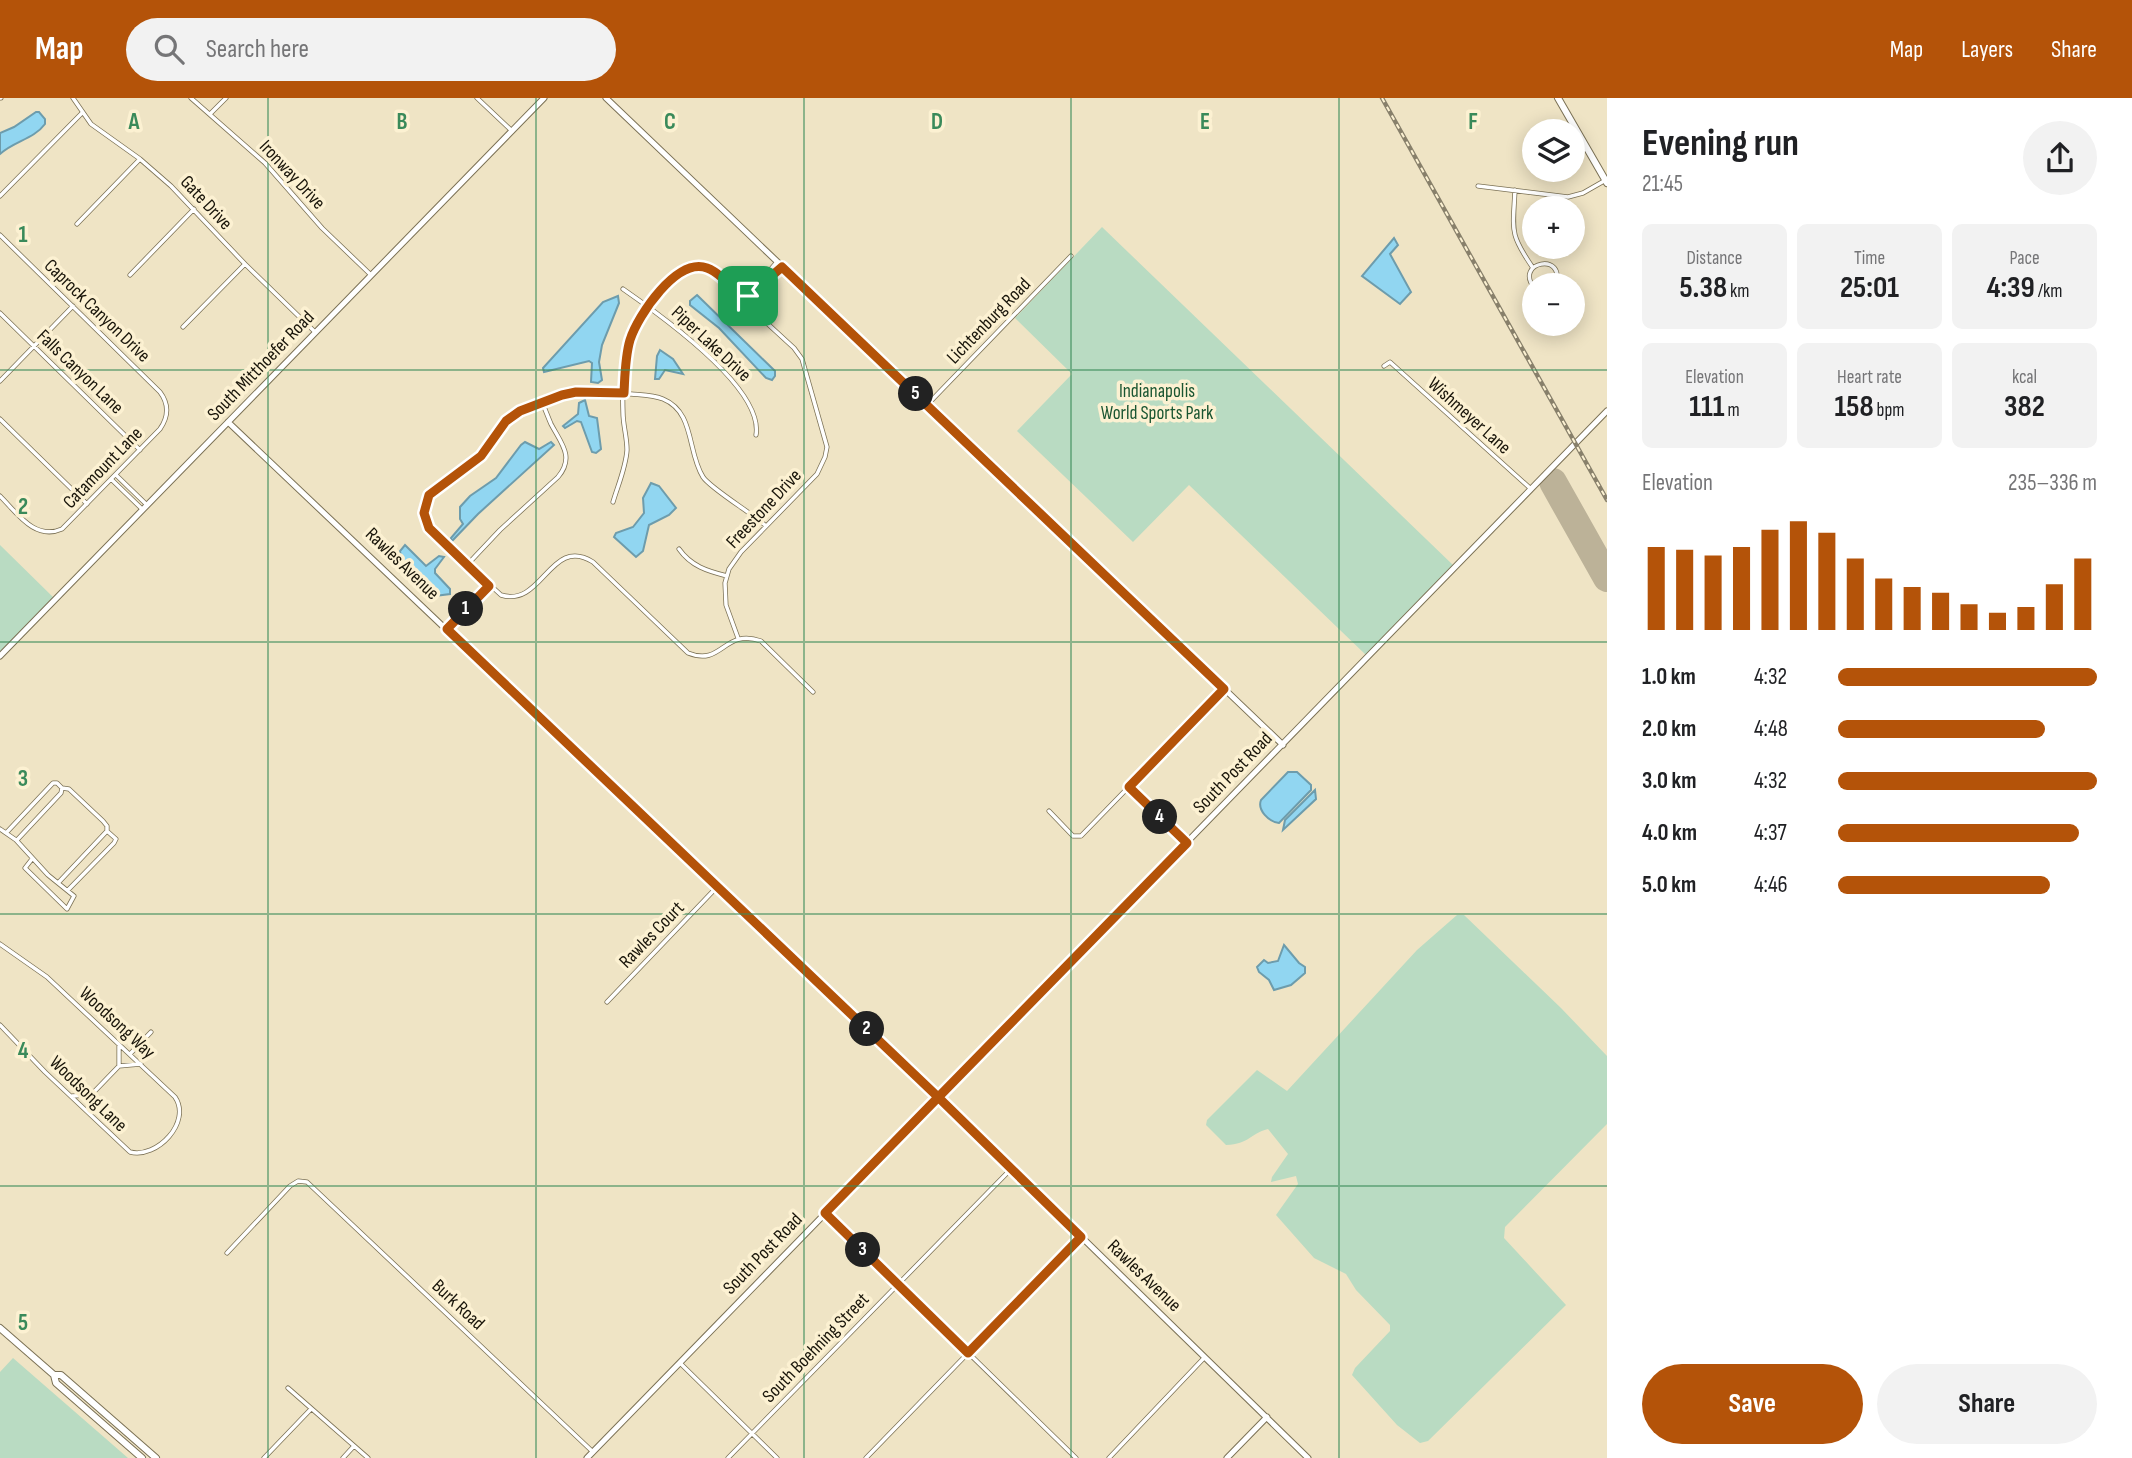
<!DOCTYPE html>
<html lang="en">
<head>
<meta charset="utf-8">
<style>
  body { margin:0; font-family:"Sofia Sans Condensed",sans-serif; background:#f2f2f2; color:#202124; height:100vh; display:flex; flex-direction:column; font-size:26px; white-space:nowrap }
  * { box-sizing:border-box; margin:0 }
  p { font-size:23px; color:#757577 }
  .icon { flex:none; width:38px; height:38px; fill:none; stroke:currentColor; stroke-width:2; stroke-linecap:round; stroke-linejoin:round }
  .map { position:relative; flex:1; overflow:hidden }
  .sheet { display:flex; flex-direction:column; background:#fff; width:525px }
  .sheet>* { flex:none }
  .tools { position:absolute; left:1522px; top:21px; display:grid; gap:14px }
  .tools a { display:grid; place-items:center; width:63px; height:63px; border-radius:50%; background:#fff; box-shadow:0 4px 18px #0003; font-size:35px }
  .pin { position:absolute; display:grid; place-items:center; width:60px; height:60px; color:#fff; margin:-30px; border-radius:14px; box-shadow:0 4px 10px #0006 }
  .km { position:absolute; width:35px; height:35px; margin:-18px; border-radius:50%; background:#222; color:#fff; font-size:19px; line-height:35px; text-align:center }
  .round { display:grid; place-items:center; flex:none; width:74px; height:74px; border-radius:37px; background:#f2f2f2 }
  .overview { display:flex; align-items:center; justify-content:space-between; height:119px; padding:0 35px }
  h1 { font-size:38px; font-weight:700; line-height:52px }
  .metrics { display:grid; grid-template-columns:repeat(3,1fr); gap:10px; height:119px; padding:7px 35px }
  .metrics div { display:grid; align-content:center; border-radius:10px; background:#f2f2f2; text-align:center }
  .metrics b { font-size:30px; font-weight:700 }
  .metrics small { font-size:19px; font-weight:400 }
  .metrics p { font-size:19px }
  .chart { height:196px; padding:14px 35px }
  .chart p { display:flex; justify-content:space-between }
  .chart svg { width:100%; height:126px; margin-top:7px; stroke:#b45309; stroke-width:6 }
  .primary-button { display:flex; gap:14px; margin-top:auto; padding:14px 35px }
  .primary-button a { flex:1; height:80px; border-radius:42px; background:#b45309; color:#fff; font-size:28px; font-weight:700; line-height:80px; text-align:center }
  .primary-button a+a { background:#f2f2f2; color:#202124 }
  ul { padding:0 35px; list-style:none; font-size:23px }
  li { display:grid; grid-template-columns:112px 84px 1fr; align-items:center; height:52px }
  li i { height:18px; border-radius:9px; background:#b45309 }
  header { display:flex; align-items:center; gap:42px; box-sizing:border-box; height:98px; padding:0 35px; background:#b45309; color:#fff }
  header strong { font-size:33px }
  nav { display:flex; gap:38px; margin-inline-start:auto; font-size:24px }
  .search { width:490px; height:63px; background:#f2f2f2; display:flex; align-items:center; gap:18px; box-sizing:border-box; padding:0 24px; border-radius:38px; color:#757577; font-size:26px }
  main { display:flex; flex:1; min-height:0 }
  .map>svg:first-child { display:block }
  .green { fill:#b9dbc2 }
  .water { fill:#91d6f1; stroke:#6d9cac; stroke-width:2 }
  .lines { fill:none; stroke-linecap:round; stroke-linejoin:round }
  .runway { stroke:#bcb298; stroke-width:28 }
  .street-casing { stroke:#7b7155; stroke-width:5 }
  .secondary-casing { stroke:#7b7155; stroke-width:7 }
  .primary-casing { stroke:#7b7155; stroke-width:8 }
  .street { stroke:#fff; stroke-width:3.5 }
  .secondary { stroke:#fff; stroke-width:5 }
  .primary { stroke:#fff; stroke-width:6 }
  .rail-casing { stroke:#88806b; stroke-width:4.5 }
  .rail { stroke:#fcf1d2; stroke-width:2; stroke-dasharray:5; stroke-linecap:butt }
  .route-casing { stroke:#fff; stroke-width:14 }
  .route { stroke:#b45309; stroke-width:9 }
  .grid { fill:none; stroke:#3a8a5a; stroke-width:2; stroke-opacity:0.55 }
  .labels { text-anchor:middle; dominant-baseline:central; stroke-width:7; stroke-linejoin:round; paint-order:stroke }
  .street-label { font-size:19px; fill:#19150a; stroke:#fcf1d2 }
  .park-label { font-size:19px; fill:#195531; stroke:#fcf1d2 }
  .grid-label { font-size:23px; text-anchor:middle; font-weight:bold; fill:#3a8a5a; stroke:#fcf1d2; stroke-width:7; stroke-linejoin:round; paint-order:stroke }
</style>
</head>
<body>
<header>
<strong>Map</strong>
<div class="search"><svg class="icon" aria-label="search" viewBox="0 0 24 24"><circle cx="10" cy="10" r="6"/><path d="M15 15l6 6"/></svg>Search here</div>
<nav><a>Map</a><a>Layers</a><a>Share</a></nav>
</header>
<main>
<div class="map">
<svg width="1607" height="1360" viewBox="0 0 1607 1360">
  <rect width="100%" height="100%" fill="#efe4c5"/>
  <!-- green -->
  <path class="green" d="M1102,129L1453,467L1366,557L1189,387L1133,444L1017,333L1072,276L1015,220Z
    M0,447L55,501L0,558Z
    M1457,817H1464L1561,910L1607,958V1026L1505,1129L1504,1140L1566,1207L1428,1343L1420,1345L1397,1327L1352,1277L1355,1270L1390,1233V1227L1356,1192L1346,1176L1314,1160L1276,1117L1298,1086L1296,1078L1271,1084L1272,1079L1288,1056L1268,1031C1249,1036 1250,1046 1226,1047L1206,1027L1207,1022L1257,972L1287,993L1417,852Z
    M13,1260L128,1360H0V1274Z"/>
  <!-- water -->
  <path class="water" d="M36,14H39L45,21V26C34,41 14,43 0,56V35L14,29Z
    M1394,140L1398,147L1390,156L1411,194L1400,206L1362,178Z
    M697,197L775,273V278L772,282L766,280L719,230L690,207V203Z
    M618,198L619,205L602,247L599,264L602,282L598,285L591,284L592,265L589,263L544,274L543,270L603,204Z
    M660,252L673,261L683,276L665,272L659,281H655L657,258Z
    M585,302L589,318L597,320L601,351L596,355L592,354L581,324L577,323L565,330L563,328L578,316L579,305Z
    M525,344L539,351L551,344L554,347L478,416L452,443L451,440L463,426L460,421V409L470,398L496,380L521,347Z
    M651,385L659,388L676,410L669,417L649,427L643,453L636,459L614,439L616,435L633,429L644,415L643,400Z
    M405,447L426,468L439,458L444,459L435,471V475L450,491V496L435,498C421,487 401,471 400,453Z
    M1288,674H1297L1311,687V692L1279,725C1269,724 1257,712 1261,702Z
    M1315,692L1316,701L1283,732L1285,722Z
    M1284,847L1299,865L1305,869V875L1291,887L1274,892L1269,882L1259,874L1257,869L1264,862L1268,865L1278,863Z"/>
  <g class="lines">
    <!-- runway -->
    <path class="runway" d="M1553,384L1607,480"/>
    <defs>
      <path id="street" d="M0,0H1
        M73,0L91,26L140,61L171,88L245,166L315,234
        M191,0L265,65L322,130L371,177
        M477,0L512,33
        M210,16L226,0
        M1478,88L1568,99L1583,95L1604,83
        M1515,92C1513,133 1509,135 1533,170
        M0,98L82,15
        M77,126L140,61
        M0,137L160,294C169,306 169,318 160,331L62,431C35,443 17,415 0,398
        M130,177L194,111
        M758,188L762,187L782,169
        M623,191C659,216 764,290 756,337
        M1535,191C1512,163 1568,154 1555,187
        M744,202L777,164
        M0,215L140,352
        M183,229L245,166
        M1384,268L1390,264L1531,391
        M0,283L73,208
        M927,307L1071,158
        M0,321L87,406
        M116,377L147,407
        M111,381L142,411
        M613,404C618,387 626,369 627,352C627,339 623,327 623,315C621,262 629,226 666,188C679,175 688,165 707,170L794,250L802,261L827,349L825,359L817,376L741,454L729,471L725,485L726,507L738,540
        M766,428C752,415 711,391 703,379C687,354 695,314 663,301C653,297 641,297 631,296C595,292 571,293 537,306C527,310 517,314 508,321C495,333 490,351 475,363C453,380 406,398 431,433L501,497C543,510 550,437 593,464L688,555C723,569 723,530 761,543L813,594
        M679,451C691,468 707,473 727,478
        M467,467L500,432L558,379C575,359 561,345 551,326C548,319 545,311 542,304
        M447,531L489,487
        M1129,689L1187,745
        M1049,713L1073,738H1081L1224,591
        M0,731L16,742L48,777L74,798L67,811L25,770L32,761
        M6,735L53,685H57L62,690L61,695L17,742
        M58,785L107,733V728L103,723L69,691L62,690
        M68,792L114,745L116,741L107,733
        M0,846L47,879L175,999C192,1024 157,1061 130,1054L45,974L0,927
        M607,904L717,789
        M119,946V968
        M130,956L151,934
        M119,968L141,966
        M91,997L119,968
        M72,998L91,997
        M90,1016L91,997
        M825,1115L1076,1360
        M227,1155L290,1088L298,1083L307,1084L593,1354
        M680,1265L777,1360
        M288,1290L368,1360
        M264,1360L311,1311
        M343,1360L354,1348
        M728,1360L1011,1071
        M866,1360L1081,1139
        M1109,1360L1204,1260"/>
      <path id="secondary" d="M606,0L1283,647
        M228,324L938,999L1308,1360
        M0,558L544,0
        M587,1360L1607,313
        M1227,1360L1267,1319"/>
      <path id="primary" d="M1558,0L1607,85
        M0,1230L54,1277H61L156,1360
        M54,1277L56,1285L142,1360"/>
    </defs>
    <!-- street casing -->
    <use href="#street" class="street-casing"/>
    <!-- secondary casing -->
    <use href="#secondary" class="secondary-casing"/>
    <!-- primary casing -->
    <use href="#primary" class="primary-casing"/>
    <!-- street -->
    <use href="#street" class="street"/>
    <!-- secondary -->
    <use href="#secondary" class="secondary"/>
    <!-- primary -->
    <use href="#primary" class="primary"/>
    <defs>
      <path id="rail" d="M1382,0L1607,402"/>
    </defs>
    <!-- rail casing -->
    <use href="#rail" class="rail-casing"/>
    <!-- rail -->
    <use href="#rail" class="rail"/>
  </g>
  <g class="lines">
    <defs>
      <path id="route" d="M748,198L744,202C733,192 721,175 707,170C677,159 638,217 630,242C625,259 625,277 624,295L576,294L562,297L520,313L506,323L481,358L429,397L424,415L429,430L489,488L447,531L938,999L1081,1139L968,1255L825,1115C946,992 1066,868 1187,745L1129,689L1224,591L782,169L748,198"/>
    </defs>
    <!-- route casing -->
    <use href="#route" class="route-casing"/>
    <!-- route -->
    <use href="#route" class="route"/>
  </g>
  <!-- grid -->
  <path class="grid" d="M268,0V1360M536,0V1360M804,0V1360M1071,0V1360M1339,0V1360M0,272H1607M0,544H1607M0,816H1607M0,1088H1607"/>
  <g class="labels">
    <!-- street labels -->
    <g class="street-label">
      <text transform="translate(292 77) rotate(47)">Ironway Drive</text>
      <text transform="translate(206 105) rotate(47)">Gate Drive</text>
      <text transform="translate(97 213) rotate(44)">Caprock Canyon Drive</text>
      <text transform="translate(989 223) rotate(-46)">Lichtenburg Road</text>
      <text transform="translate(711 246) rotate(43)">Piper Lake Drive</text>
      <text transform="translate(261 268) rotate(-46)">South Mitthoefer Road</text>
      <text transform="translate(80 274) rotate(44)">Falls Canyon Lane</text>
      <text transform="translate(1469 318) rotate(42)">Wishmeyer Lane</text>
      <text transform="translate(103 370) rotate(-46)">Catamount Lane</text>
      <text transform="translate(764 411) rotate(-47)">Freestone Drive</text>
      <text transform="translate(402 466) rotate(44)">Rawles Avenue</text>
      <text transform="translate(1233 675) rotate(-46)">South Post Road</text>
      <text transform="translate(652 837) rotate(-46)">Rawles Court</text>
      <text transform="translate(117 925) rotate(43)">Woodsong Way</text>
      <text transform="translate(88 996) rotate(44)">Woodsong Lane</text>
      <text transform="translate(763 1156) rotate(-46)">South Post Road</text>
      <text transform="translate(1144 1178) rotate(44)">Rawles Avenue</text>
      <text transform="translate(458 1207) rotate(43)">Burk Road</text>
      <text transform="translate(816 1250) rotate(-46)">South Boehning Street</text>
    </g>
    <!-- park labels -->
    <g class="park-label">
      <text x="1157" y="293">Indianapolis<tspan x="1157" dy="22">World Sports Park</tspan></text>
    </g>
  </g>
  <g class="grid-label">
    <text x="134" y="31">A</text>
    <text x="402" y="31">B</text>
    <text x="670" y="31">C</text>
    <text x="937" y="31">D</text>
    <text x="1205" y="31">E</text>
    <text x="1473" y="31">F</text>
    <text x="23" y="144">1</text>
    <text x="23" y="416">2</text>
    <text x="23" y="688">3</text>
    <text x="23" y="960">4</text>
    <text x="23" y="1232">5</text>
  </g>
</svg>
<div class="tools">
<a><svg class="icon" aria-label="layers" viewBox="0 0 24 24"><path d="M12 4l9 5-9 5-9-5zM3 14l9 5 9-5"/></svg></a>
<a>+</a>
<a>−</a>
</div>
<div class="pin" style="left:748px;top:198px;background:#1e9e55"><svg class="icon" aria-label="arrive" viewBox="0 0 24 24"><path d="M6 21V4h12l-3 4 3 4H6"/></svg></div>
<b class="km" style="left:466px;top:511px">1</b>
<b class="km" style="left:867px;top:931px">2</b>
<b class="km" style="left:863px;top:1152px">3</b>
<b class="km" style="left:1160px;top:719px">4</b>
<b class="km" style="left:916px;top:296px">5</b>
</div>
<section class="sheet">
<div class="overview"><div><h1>Evening run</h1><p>21:45</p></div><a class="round"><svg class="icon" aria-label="share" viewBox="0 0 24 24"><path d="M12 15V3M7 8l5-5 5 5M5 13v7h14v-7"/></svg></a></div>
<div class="metrics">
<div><p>Distance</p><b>5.38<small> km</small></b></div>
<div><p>Time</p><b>25:01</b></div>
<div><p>Pace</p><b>4:39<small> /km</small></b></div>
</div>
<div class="metrics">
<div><p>Elevation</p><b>111<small> m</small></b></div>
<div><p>Heart rate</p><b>158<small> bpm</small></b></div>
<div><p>kcal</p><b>382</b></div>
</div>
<div class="chart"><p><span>Elevation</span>235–336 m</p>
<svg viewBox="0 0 160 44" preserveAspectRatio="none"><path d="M5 44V15M15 44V16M25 44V18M35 44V15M45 44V9M55 44V6M65 44V10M75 44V19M85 44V26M95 44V29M105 44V31M115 44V35M125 44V38M135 44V36M145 44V28M155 44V19"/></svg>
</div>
<ul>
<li><b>1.0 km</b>4:32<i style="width:100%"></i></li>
<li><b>2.0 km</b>4:48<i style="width:80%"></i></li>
<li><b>3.0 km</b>4:32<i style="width:100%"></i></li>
<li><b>4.0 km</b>4:37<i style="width:93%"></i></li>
<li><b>5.0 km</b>4:46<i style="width:82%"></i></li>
</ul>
<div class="primary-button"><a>Save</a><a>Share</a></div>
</section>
</main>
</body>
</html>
